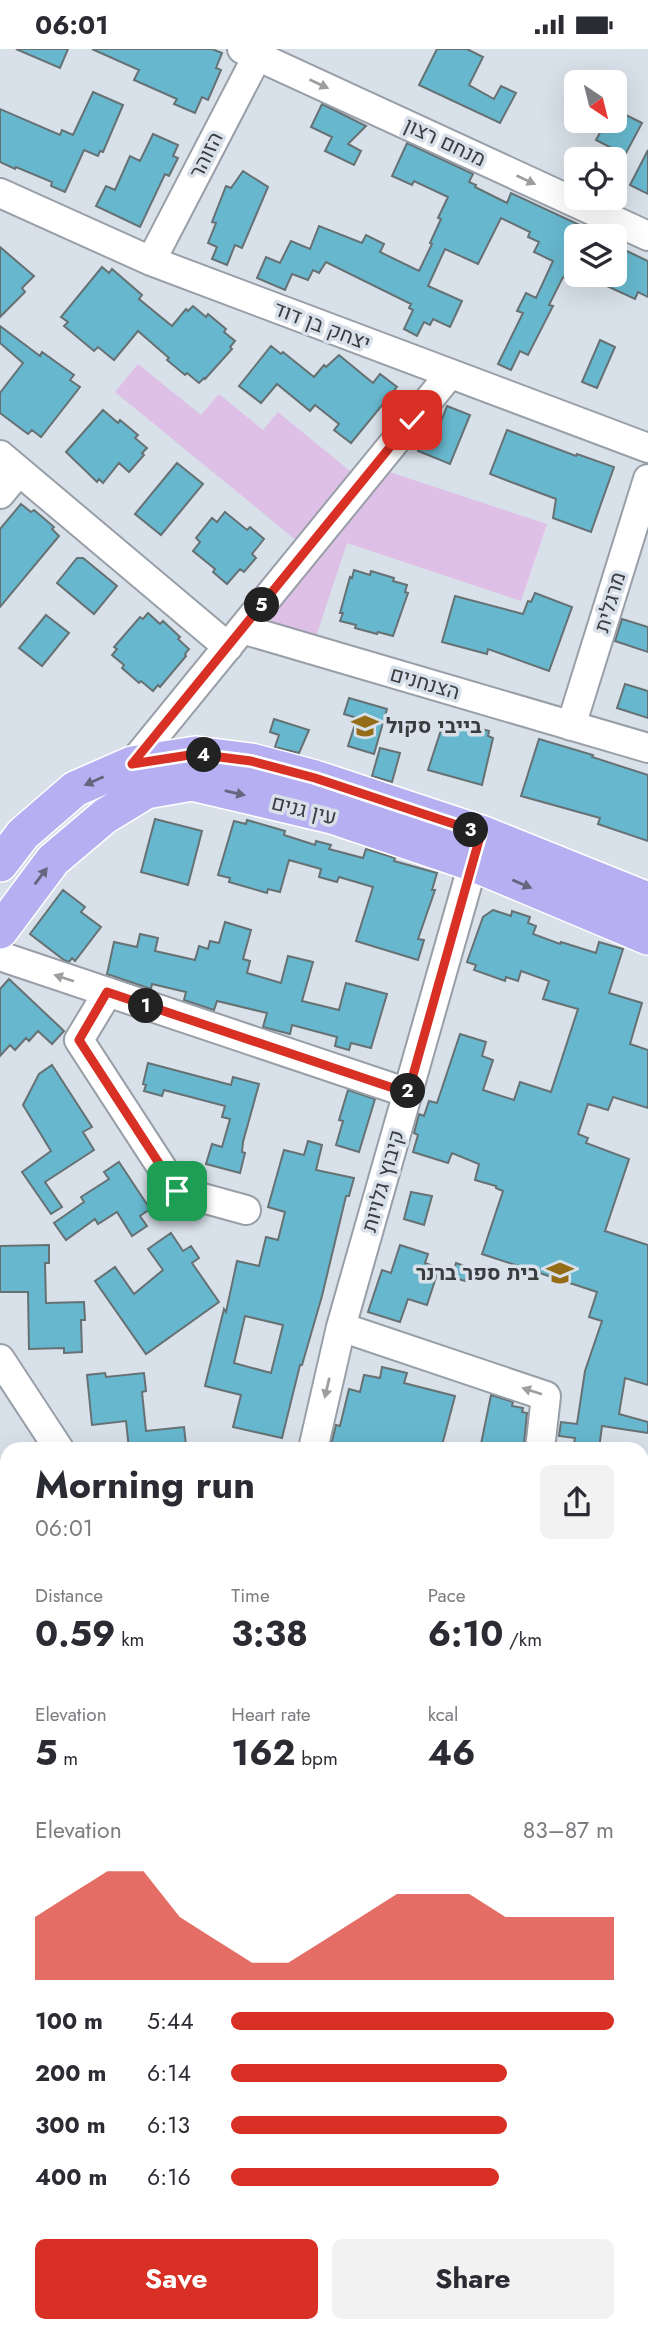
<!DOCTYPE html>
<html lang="en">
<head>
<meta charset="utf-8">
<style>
  body { margin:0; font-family:Jost,Heebo,sans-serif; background:#f2f2f3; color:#2b2b33; height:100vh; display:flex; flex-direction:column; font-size:26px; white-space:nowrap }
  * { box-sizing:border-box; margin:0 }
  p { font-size:23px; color:#7c7c81 }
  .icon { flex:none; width:38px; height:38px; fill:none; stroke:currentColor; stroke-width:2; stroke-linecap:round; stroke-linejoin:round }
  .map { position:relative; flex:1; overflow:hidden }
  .panel { position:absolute; left:0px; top:1393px; width:649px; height:891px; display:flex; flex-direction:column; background:#fff; border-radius:21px 21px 0 0; box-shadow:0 7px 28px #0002 }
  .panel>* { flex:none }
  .needle { width:46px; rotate:145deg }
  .fabs { position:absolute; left:564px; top:21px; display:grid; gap:14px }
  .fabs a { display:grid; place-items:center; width:63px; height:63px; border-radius:10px; background:#fff; box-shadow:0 7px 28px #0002; font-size:35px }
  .pin { position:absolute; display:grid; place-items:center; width:60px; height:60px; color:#fff; margin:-30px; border-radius:14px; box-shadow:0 4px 10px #0006 }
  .km { position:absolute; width:35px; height:35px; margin:-18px; border-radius:50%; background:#222; color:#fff; font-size:19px; line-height:35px; text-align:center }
  .round { display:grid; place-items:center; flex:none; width:74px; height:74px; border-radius:10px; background:#f2f2f3 }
  .overview { display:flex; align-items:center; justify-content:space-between; height:119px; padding:0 35px }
  h1 { font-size:38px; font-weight:700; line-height:52px }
  .metrics { display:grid; grid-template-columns:repeat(3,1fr); gap:10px; height:119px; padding:7px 35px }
  .metrics div { display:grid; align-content:center }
  .metrics b { font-size:35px; font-weight:700 }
  .metrics small { font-size:19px; font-weight:400 }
  .metrics p { font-size:19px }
  .chart { height:196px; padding:14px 35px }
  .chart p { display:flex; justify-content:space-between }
  .chart svg { width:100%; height:126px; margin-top:7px; fill:#d93025; opacity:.7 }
  .action { display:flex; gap:14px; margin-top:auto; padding:14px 35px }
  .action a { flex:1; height:80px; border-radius:10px; background:#d93025; color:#fff; font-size:28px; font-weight:700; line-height:80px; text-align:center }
  .action a+a { background:#f2f2f3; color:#2b2b33 }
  ul { padding:0 35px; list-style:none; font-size:23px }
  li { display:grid; grid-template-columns:112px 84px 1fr; align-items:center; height:52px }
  li i { height:18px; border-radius:9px; background:#d93025 }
  .status { display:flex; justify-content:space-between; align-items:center; height:49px; padding:0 35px; background:#fff; direction:ltr }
  .status svg { height:19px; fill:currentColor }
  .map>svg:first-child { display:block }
  .green { fill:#debfe5 }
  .building { fill:#67b8ce; stroke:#667174; stroke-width:2; fill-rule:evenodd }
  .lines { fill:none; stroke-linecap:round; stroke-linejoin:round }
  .minor-casing { stroke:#989fa8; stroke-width:32 }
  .major-casing { stroke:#fff; stroke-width:38 }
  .highway-casing { stroke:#fff; stroke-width:42 }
  .minor { stroke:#fff; stroke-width:28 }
  .major { stroke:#b6aff1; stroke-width:35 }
  .highway { stroke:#857ae7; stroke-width:38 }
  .oneway { fill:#9c9ea0 }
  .oneway2 { fill:#65657e }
  .route-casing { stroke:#fff; stroke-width:14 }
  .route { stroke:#d93025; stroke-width:9 }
  .labels { text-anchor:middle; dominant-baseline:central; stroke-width:7; stroke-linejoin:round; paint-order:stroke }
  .street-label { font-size:21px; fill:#393d40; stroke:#d8e0e9 }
  .poi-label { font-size:21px; font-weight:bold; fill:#393d40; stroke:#d8e0e9; text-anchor:start }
</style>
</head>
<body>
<div class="status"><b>06:01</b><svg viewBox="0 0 49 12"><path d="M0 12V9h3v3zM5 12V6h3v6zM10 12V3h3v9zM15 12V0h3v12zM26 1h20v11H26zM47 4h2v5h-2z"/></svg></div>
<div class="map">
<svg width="648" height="2283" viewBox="0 0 648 2283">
  <rect width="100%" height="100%" fill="#d8e0e9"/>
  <!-- green -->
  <path class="green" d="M138,315L201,366L219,345L263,381L278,363L362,432L374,418L547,475L521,552L347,494L312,600L242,580L307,500L115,343Z
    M7,1664V1785L0,1779V1666Z
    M7,1946V1983L0,1988V1951Z
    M642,2083L645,2136L648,2147V2283H490L485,2277H642Z"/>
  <!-- building -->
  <path class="building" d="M16,0H68L60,19Z
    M92,0H212L222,4L216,19L221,21L208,51L202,48L195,64L174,55L177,50L134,31L139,21Z
    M437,0H467L483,8L469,36L494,50L501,37L516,44L500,74L419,36Z
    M93,43L123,56L103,103L100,102L98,107L84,101L65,143L51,137L52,133L16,118L15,120L0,113V60L60,86L62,81L73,86Z
    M322,55L366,77L348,95L361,102L354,116L325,102L332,88L311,78Z
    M614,60L642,74L625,106L596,91L606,72H614Z
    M153,85L178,96L173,107L178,109L169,127L165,125L140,178L96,157L106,137L115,141L130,107L140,112Z
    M407,94L473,125L469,133L476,136L475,138L507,154L511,144L584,178L580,187H576V222L571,232L563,228L549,256L553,257L528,306L520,302L511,321L498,315L523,264L517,262L526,244L536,249L553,212L534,203L539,193L528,188L530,183L501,169L478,215L445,200L428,237L462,252L450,278L433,270L430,276L424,273L417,287L404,280L413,261L409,259L411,255L326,213L319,224L313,221L308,231L292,225L285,241L257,229L266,208L280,214L291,192L310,200L319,177L362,194L366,186L384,195L380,203L419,222L432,195L430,194L441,170L438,169L448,148L414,132L412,136L392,127Z
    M648,101V145L630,136Z
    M243,122L268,138L242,199L235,196L227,216L212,210L217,198L208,194L216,174L212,173L226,137L231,139Z
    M614,196L648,212V248L638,243L635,250L583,226H614Z
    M0,198L34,227L22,239L25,243L0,268Z
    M102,218L109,224L112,220L142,246L139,250L172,277L186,260L188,262L193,257L206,268L208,265L226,280L224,283L235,292L230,298L232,300L205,330L204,329L199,334L187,324L185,326L167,311L169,309L138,282L114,311L98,298L94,302L64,277L68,273L61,268Z
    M0,277L40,307L42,303L74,326L70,331L80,338L41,388L32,381L28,385L0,364V344L23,314L0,294Z
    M600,291L615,298L597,339L582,333Z
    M271,297L281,305L283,303L314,328L324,316L326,318L339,306L373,334L380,325L397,338L351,394L334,381L339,375L315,356L310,362L277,335L261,354L239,337Z
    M447,357L470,366L450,415L418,402L427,381L436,385Z
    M103,361L118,374L120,371L138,386L135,389L147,399L142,404L144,406L129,423L119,414L103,434L99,430L97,433L66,403Z
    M507,381L576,407L577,405L614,418L591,483L553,469L556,450L490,425Z
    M177,414L203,435L161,486L135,465Z
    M21,455L31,463L34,461L54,478L52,480L59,487L0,558V480Z
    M225,463L247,481L250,478L264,490L252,505L256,509L244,523L240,520L227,535L213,523L215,520L193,502L200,493L196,489L212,469L217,473Z
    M77,509H83L117,537L94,565L57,534Z
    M354,521L370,526L371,522L394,529L393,532L407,536L405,543L408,544L393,587L378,583L377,585L355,579L356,576L340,572L343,564H340L350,528L352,529Z
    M535,544L572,558L549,622L488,600L487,605L442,593L455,547L523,565L528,552L531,553Z
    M148,564L160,575L163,572L180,588L178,590L189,600L185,605L186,607L160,638L158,636L153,642L141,632L139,634L122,619L124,616L112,606L117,600L114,598L140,568L143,570Z
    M46,566L69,584L42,617L19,599Z
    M622,570L648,578V603L615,592Z
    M625,635L648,642V669L617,659Z
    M349,649L387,660L374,705L348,697L357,669L344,665Z
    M274,670L309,681L299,704L275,698L279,686L270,683Z
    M450,671L489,682L488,687L493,689L482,736L428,721L443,675L448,676Z
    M539,690L593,706L592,708L648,726V792L598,775L600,769L521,747Z
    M380,699L400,704L392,733L372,727Z
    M155,770L202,782L188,836L141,823Z
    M247,771L285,782L284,786L315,796L316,792L331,796L329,800L363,809L366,800L395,809L394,812L437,824L432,841H435L418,890L424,891L418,911L356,892L373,838L339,828L337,833L319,828L321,820L289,811L280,843L268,840L267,844L229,833L230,829L218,826L234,772L246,775Z
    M63,841L85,858L81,863L101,878L75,912L72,909L69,913L64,911L30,885Z
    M493,861L511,867L512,862L530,868L528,874L536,877L533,885L560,895L561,893L596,904L599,893L623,900L609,944L642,954L630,995L648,1001V1059L613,1048L608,1061L588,1055L578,1085L588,1089L586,1094L629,1110L605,1182L648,1196V1336L625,1329L619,1365L648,1373V1384L602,1377L599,1400H573L575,1389L559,1387L561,1373L577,1375L585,1322L602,1272L589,1268L597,1243L482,1205L503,1142L496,1139V1137L475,1131L479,1115L452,1104L448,1114L413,1103L418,1086L414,1084L419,1065L424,1067L429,1052L437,1054L460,985L486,993L482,1007L493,1011L483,1041L514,1051L520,1033L551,1043L578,960L543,950L549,932L521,922L518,932L506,928L505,932L474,921L476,916L467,913L483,868Z
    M225,873L251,881L243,910L250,912L247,924L281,934L288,907L313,913L302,952L339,961L346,934L387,945L371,999L351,994L349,1001L335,997L337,988L292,976L290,985L263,978L267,964L217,952L214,961L184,951L186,943L152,935L151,940L107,925L114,893L137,898L140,885L158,889L155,902L195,911L199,897L208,900L210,892L219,894Z
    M9,930L64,982L52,995L38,982L29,992L26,989L15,1001L10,996L0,1007V940Z
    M148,1014L231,1036L233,1028L259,1035L243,1093L242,1103L245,1104L240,1124L206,1115L212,1095L222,1098L230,1070L222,1068L225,1057L164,1041L162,1047L144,1042L146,1036L143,1035Z
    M52,1016L92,1078L83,1083L94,1101L45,1133L62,1158L51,1165L22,1123L51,1102L23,1056L39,1025Z
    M348,1041L375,1050L359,1103L336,1096L343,1072L339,1071Z
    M308,1092L322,1096L316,1121L354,1129L349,1147H346L322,1247L302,1316H300L282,1389L233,1378L241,1346L205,1337L224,1260L226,1263L237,1212L259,1217L266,1188L278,1191L285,1163L268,1158L284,1101L304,1106ZM245,1267L283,1276L271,1324L234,1314Z
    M119,1113L150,1160L140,1167L147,1177L132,1187L117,1163L98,1175L95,1170L66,1191L54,1174L84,1153L81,1148L109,1130L104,1123Z
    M411,1143L432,1147L424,1176L404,1170Z
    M171,1184L183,1202L191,1197L199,1209L192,1214L219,1253L146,1305L95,1232L115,1218L134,1245L163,1221L148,1200Z
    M49,1196V1214H45L46,1254L84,1253L85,1271H81L82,1303L64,1304V1299L29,1300L28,1243H0V1197Z
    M400,1196L428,1205L425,1214L439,1219L427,1256L408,1250L400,1273L368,1263L382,1221L391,1224Z
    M456,1214L470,1219L465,1232L452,1228Z
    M382,1318L407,1324L404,1334L455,1347L441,1400H330L336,1376L340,1377L349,1340L360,1343L364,1326L380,1329Z
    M105,1324L106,1328L144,1324L146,1342L142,1343L146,1382L184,1378L186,1396L182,1397L183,1400H129L126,1372L92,1376L87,1326Z
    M491,1346L513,1353L512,1357L523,1359L522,1363L527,1364L524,1395L516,1394L515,1400H480Z"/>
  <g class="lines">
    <defs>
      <path id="minor" d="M242,0L648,187
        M0,144L151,212L648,399
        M151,212L261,0
        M0,406L228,598
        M0,445L19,422
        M242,580L648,699
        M571,677L648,430
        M132,715L450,325
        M0,907L408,1044
        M108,943L79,991L177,1142L246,1161
        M341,1278L546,1347L540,1400
        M0,1310L59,1400
        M313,1400L341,1278L478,797
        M0,1524L7,1522
        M642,1659L648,1626"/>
      <path id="major" d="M0,815L23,785L75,740L132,715L196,705L251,712L315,729L481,784L648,851
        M0,882L53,811L105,767L146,742L192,734L332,767L474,815L648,888"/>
      <path id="highway" d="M0,1813L7,1819
        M0,1874L7,1880
        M415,2277L419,2283
        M461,2277L465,2283"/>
    </defs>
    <!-- minor casing -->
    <use href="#minor" class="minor-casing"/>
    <!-- major casing -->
    <use href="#major" class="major-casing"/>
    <!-- highway casing -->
    <use href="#highway" class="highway-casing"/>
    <!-- minor -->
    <use href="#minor" class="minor"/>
    <!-- major -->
    <use href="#major" class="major"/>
    <!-- highway -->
    <use href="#highway" class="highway"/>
  </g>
  <!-- one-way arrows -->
  <defs><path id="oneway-solid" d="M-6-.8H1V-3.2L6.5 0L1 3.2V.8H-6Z" transform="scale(1.75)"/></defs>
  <g class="oneway">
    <use href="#oneway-solid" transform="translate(319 35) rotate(25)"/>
    <use href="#oneway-solid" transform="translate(526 131) rotate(25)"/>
    <use href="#oneway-solid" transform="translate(64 929) rotate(-162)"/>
    <use href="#oneway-solid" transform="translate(327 1339) rotate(103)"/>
    <use href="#oneway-solid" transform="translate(532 1342) rotate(-162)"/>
  </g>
  <g class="oneway2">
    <use href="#oneway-solid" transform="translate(94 732) rotate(156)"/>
    <use href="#oneway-solid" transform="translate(235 744) rotate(13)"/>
    <use href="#oneway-solid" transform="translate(41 827) rotate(-53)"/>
    <use href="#oneway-solid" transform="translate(522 835) rotate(23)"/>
  </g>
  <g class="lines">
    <defs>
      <path id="route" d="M177,1142L79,991L107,943L408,1044L481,784L315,729L251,712L196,705L132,715L412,371"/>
    </defs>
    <!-- route casing -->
    <use href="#route" class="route-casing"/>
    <!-- route -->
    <use href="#route" class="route"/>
  </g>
  <!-- icons -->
  <defs>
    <symbol id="school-bare" viewBox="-9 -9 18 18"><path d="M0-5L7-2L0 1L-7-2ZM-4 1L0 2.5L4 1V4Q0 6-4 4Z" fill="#956c17" stroke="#d8e0e9" stroke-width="2.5" paint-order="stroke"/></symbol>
  </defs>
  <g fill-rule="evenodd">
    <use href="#school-bare" x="346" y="658" width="38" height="38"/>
    <use href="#school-bare" x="541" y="1205" width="38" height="38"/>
  </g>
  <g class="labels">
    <!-- street labels -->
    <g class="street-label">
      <text transform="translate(445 93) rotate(25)">מנחם רצון</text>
      <text transform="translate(206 106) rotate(-63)">הזוהר</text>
      <text transform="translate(322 277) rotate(21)">יצחק בן דוד</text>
      <text transform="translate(610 553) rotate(-73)">מרגלית</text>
      <text transform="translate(425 634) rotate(16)">הצנחנים</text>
      <text transform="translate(304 761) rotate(14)">עין גנים</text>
      <text transform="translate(383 1132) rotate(-74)">קיבוץ גלויות</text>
    </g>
    <!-- poi labels -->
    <g class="poi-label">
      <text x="386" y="677">בייבי סקול</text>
      <text x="539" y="1224" text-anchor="end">בית ספר ברנר</text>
    </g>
  </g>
</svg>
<div class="fabs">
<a><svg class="needle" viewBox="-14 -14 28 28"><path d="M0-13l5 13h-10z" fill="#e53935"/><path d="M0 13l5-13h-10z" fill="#7c7c81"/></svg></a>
<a><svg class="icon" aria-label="locate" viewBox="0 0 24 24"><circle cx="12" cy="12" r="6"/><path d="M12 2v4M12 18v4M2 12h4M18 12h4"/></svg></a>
<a><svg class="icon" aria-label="layers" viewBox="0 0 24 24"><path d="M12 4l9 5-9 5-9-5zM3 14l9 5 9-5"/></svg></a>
</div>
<div class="pin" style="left:177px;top:1142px;background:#1e9e55"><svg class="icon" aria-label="arrive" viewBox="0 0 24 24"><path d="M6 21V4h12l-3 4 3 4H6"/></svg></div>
<div class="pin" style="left:412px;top:371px;background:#d93025"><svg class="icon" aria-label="check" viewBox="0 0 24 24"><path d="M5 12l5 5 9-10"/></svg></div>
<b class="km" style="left:146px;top:957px">1</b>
<b class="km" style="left:408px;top:1042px">2</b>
<b class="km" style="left:471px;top:781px">3</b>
<b class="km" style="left:204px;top:706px">4</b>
<b class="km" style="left:262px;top:556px">5</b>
<section class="panel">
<div class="overview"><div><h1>Morning run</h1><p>06:01</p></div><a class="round"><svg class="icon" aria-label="share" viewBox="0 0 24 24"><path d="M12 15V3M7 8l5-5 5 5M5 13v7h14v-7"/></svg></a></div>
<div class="metrics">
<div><p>Distance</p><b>0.59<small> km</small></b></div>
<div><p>Time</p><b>3:38</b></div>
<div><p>Pace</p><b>6:10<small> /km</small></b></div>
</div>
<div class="metrics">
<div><p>Elevation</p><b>5<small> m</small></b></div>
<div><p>Heart rate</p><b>162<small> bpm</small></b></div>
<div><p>kcal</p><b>46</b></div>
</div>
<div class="chart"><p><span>Elevation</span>83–87 m</p>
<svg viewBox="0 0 160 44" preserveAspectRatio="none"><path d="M0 44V22L10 14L20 6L30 6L40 22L50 30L60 38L70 38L80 30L90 22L100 14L110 14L120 14L130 22L140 22L150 22L160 22V44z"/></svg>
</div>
<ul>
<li><b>100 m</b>5:44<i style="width:100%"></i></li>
<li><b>200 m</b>6:14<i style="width:72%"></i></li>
<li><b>300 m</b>6:13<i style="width:72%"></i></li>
<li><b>400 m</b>6:16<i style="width:70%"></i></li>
</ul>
<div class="action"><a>Save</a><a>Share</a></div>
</section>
</div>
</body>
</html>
